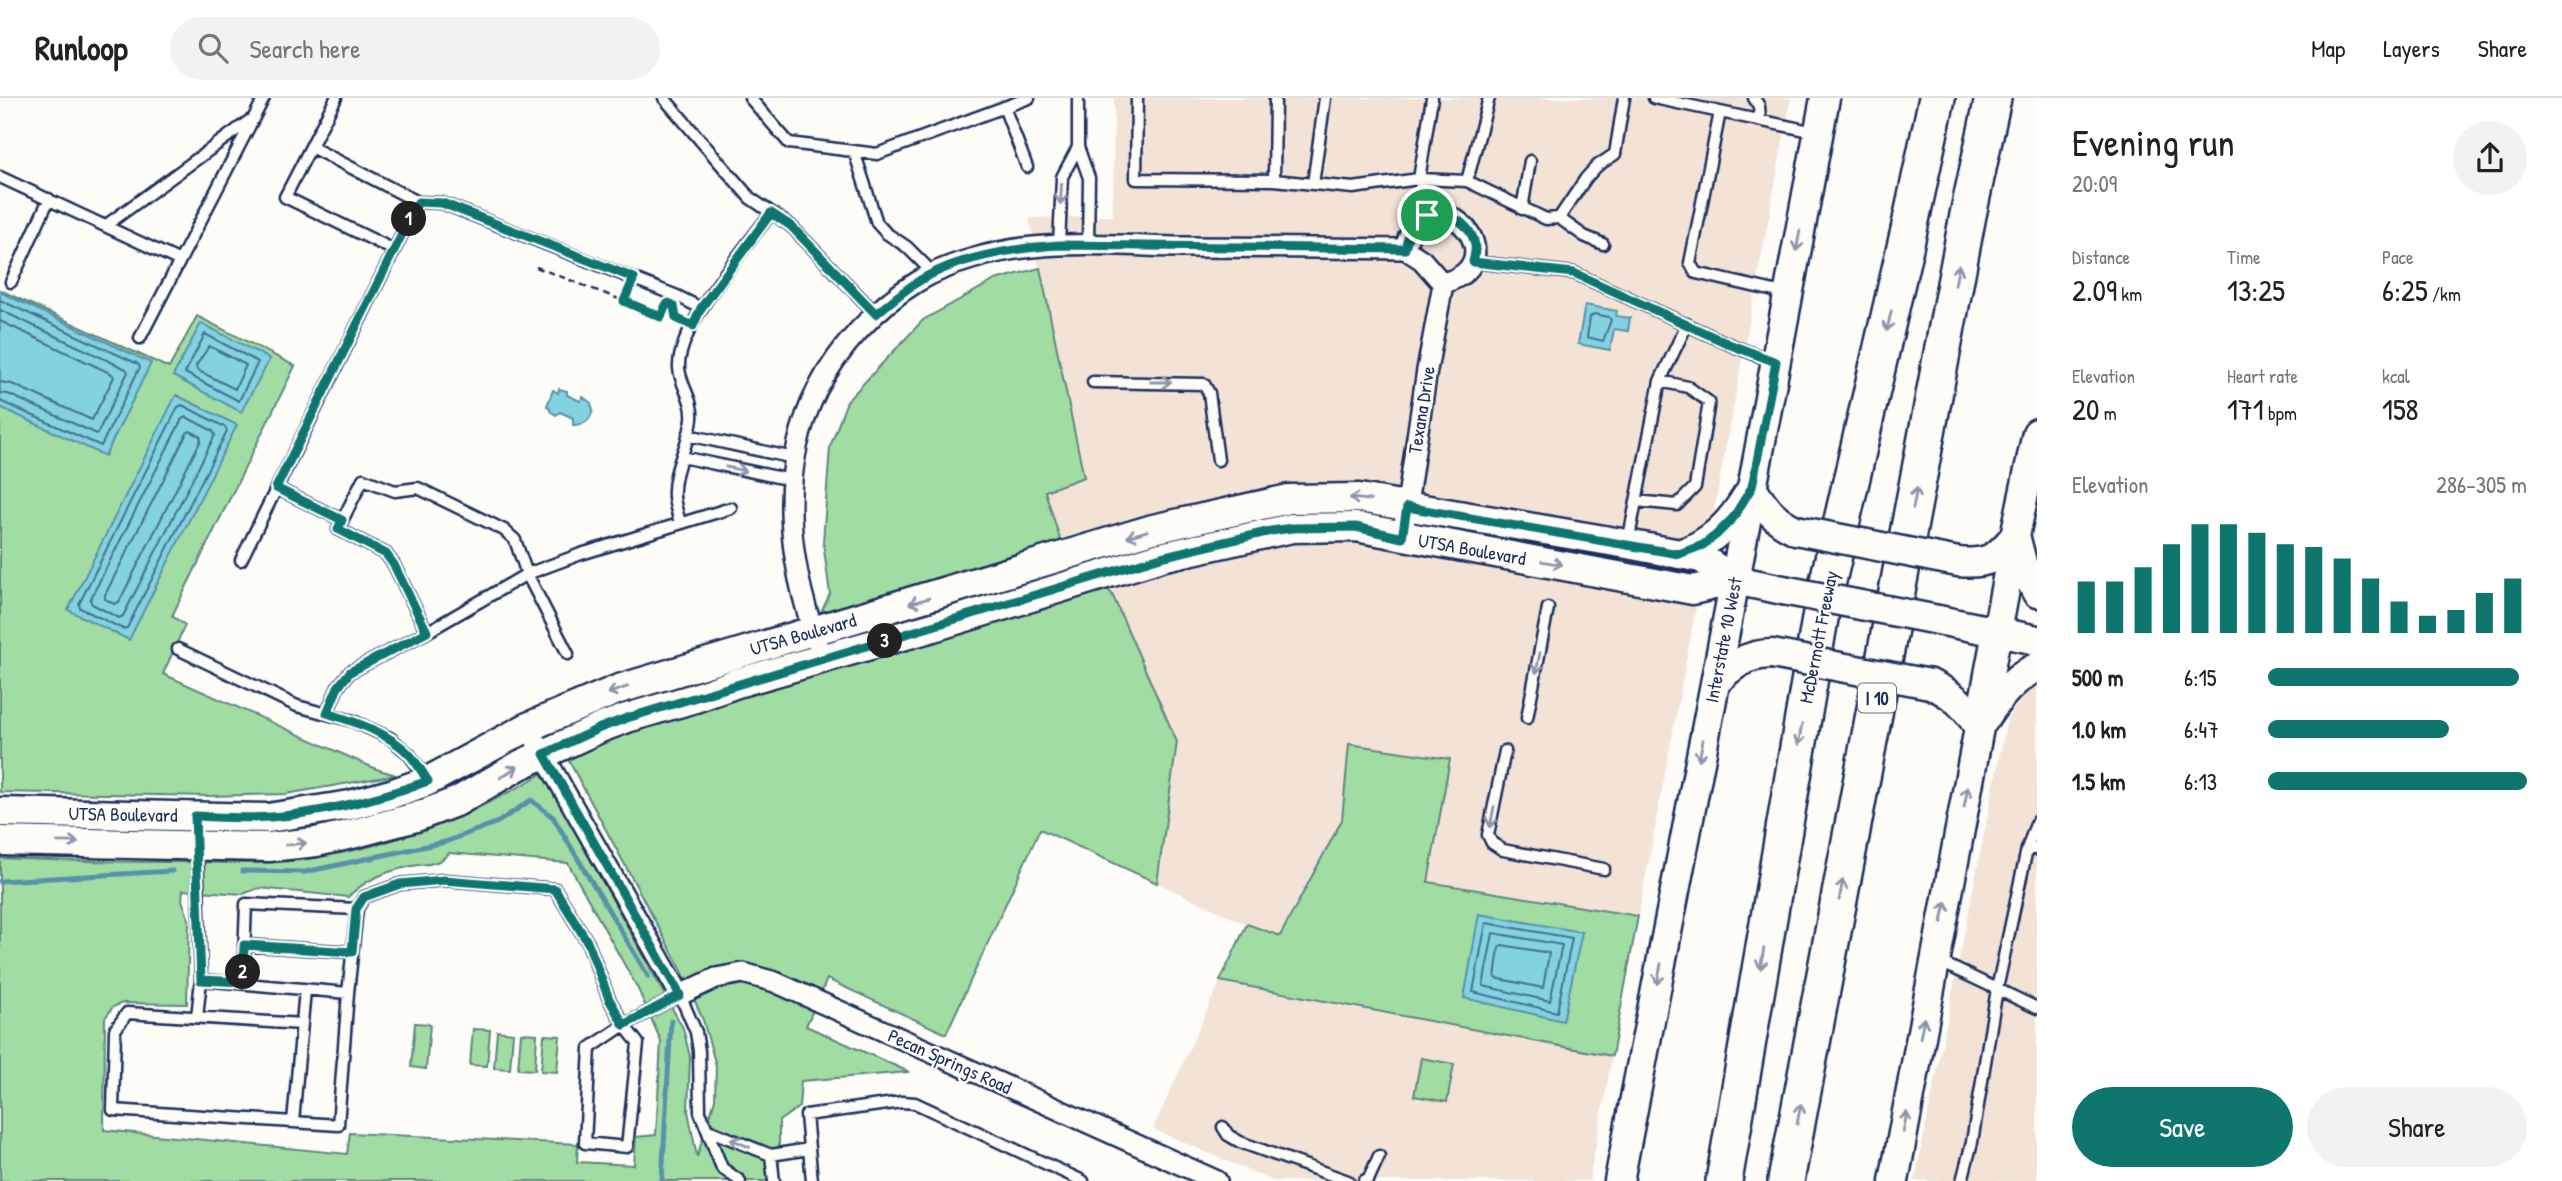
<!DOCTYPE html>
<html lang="en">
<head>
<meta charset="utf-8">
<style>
  body { margin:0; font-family:"Patrick Hand",sans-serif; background:#f2f2f2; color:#222; height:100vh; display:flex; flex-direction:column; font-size:26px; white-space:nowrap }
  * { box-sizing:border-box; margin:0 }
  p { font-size:23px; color:#767676 }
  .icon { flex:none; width:38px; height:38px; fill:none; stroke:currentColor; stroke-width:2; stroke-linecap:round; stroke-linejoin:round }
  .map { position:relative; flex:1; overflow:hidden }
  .panel { display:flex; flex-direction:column; background:#fff; width:525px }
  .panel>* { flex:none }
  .pin { position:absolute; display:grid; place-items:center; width:60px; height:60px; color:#fff; margin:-30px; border:4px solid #fff; border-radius:50%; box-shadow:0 2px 7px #0007 }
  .km { position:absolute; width:35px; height:35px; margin:-18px; border-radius:50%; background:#222; color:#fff; font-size:19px; line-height:35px; text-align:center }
  .round { display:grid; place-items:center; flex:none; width:74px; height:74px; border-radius:37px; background:#f2f2f2 }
  .summary { display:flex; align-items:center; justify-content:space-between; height:119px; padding:0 35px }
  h1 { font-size:38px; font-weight:600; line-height:52px }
  .figures { display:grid; grid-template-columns:repeat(3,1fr); gap:10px; height:119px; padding:7px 35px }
  .figures div { display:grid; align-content:center }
  .figures b { font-size:30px; font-weight:600 }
  .figures small { font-size:19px; font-weight:400 }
  .figures p { font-size:19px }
  .chart { height:196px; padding:14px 35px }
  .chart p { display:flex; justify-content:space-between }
  .chart svg { width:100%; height:126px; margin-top:7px; stroke:#0f766e; stroke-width:6 }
  .primary-button { display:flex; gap:14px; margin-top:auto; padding:14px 35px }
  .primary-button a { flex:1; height:80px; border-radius:42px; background:#0f766e; color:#fff; font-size:28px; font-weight:600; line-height:80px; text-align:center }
  .primary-button a+a { background:#f2f2f2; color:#222 }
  ul { padding:0 35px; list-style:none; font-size:23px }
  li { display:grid; grid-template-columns:112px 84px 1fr; align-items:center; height:52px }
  li i { height:18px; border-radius:9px; background:#0f766e }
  header { display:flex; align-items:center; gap:42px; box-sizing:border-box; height:98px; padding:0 35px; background:#fff; border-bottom:2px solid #e0e0e0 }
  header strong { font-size:33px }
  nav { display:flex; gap:38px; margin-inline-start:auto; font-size:24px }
  .search { width:490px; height:63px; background:#f2f2f2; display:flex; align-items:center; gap:18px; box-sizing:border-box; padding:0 24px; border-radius:38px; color:#767676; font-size:26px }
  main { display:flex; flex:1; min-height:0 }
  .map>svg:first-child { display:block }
  .built { fill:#f2e3d6 }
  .green { fill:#a1dca2; stroke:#5e8680; stroke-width:2; fill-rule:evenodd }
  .water { fill:#83d2df; stroke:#5991ab; stroke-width:2 }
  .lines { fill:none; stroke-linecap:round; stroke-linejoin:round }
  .shore { stroke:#457092; stroke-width:2 }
  .stream { stroke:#5991ab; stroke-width:5 }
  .lane-casing { stroke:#1b2f5e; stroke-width:15 }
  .street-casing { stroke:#1b2f5e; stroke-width:24 }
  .secondary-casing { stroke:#1b2f5e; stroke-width:33 }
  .highway-casing { stroke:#1b2f5e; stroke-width:40 }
  .path { stroke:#1b2f5e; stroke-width:2.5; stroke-dasharray:7 5; stroke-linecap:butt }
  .lane { stroke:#fdfcf7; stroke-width:10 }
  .street { stroke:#fdfcf7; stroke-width:19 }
  .secondary { stroke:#fdfcf7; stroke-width:28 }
  .highway { stroke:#fdfcf7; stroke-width:35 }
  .secondary-bridge-casing { stroke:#1b2f5e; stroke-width:33; stroke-linecap:butt }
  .secondary-bridge { stroke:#fdfcf7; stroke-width:28 }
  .oneway { stroke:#8c96aa }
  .route-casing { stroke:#fff; stroke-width:14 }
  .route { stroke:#0f766e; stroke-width:9 }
  .labels { text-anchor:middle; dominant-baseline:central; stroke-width:5; stroke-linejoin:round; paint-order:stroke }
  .shield { fill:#fdfcf7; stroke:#5f6c8c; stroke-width:2 }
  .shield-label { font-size:18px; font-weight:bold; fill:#1b2f5e }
  .street-label { font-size:19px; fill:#1b2f5e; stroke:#fdfcf7 }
</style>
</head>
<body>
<header>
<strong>Runloop</strong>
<div class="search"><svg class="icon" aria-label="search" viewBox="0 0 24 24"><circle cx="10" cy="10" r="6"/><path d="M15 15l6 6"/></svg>Search here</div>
<nav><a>Map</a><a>Layers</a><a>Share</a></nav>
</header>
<main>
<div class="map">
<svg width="2037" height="1083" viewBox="0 0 2037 1083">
  <rect width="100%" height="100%" fill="#fdfcf7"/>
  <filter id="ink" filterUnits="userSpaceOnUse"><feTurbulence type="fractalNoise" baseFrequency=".0143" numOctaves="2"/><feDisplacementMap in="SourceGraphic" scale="14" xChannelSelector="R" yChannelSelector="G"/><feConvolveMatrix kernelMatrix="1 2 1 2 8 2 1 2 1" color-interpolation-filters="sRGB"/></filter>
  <g filter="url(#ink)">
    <!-- built -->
    <path class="built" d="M1114,0H1791L1589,1083H1273L1153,1031L1246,826L1157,785L1177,644L1112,496L1081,435L1060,441L1045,393L1083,379L1029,120L1113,118Z
      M2037,588V1083H1915L2007,621L2023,598Z"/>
    <!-- green -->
    <path class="green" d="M1040,170L1084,379L1045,393L1060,441L1112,496L1177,644L1157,785L1040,731L946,936L827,881L806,928L909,974L801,983L799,1009L779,1023V1083H0V760C62,763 124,764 187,764C229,765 273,767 315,760C397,747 472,718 543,675L683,930L690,959L688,1013L697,1059L715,1001L716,968L703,922L682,873L569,663L573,656L645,625L789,580L830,496L823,444L830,349L847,303L923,222L995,182ZM449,755L568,765L638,891L661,943L656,1037L636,1039L634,1067L577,1064L578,1046L350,1035L347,1056L104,1032L105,920L113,909L122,905L187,906L189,822L182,802L183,792L243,796L259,790L348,799C365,782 384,774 408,769C424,765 437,769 449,755Z
      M0,192L169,270L197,218L295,268L172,518L185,527L163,576L376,671L396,677L286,696L211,698L0,694Z
      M1349,646L1450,661L1428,784L1638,818L1612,958L1220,883L1247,826L1280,838L1342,722Z
      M415,925L430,926L426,971L411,969Z
      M473,931L490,932L487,968L470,967Z
      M497,933L513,935L510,971L494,970Z
      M521,935L537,936L535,972L518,971Z
      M544,937L560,938L557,974L541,973Z
      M1421,960L1454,966L1447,1004L1414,998Z"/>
    <!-- water -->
    <path class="water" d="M0,194L151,265L105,358L0,309Z
      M1585,207L1617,213L1616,218L1630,220L1628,233L1614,231L1610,252L1578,246Z
      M201,225L270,261L241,314L173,278Z
      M559,291L567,293V297L580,303L583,299L591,305L593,312C590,323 585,327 573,327V320L560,314L556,317L550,313V310L547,308L553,292L558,295Z
      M176,297L237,327L129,542L68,512Z
      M1479,816L1582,834L1563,923L1464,900Z"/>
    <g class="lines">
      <!-- shore -->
      <path class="shore" d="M0,202L138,266L140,269L101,348L0,303
        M0,212L126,271L128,274L97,336L8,296L0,295
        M1594,216L1609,219L1611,222L1603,243L1587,239L1590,219Z
        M0,223L112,276L114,279L92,322L12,286L0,284
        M205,236L258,264L239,303L185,275Z
        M209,248L246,267L235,291L197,272L196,268Z
        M182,307L225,329L227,333L127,530L123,531L80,510L79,506L178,309Z
        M186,319L213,333L215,337L123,518L119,520L92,506L90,502L182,321Z
        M190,333L200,338L201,342L119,504L114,506L105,501V497L187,335Z
        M1486,825L1572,840L1557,914L1473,894Z
        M1493,835L1562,847L1550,903L1483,888Z
        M1502,847L1549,855L1543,890L1495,880L1499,850Z"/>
      <!-- stream -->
      <path class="stream" d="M242,773L305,774L445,744L498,724L531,702L553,719L648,878
        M0,783L172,773
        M662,1083L671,923"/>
      <defs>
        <path id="lane" d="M336,0L285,99L394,152
          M664,0L750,100L791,128L876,216
          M750,0L789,45L877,56L1029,0
          M1078,0V49L1089,80L1088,147
          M1137,0L1136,81L1274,82L1353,90L1419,81L1467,83L1546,121L1559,120L1584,138L1603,146
          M1654,0L1815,34
          M1754,0L1759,8L1760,22
          M1004,9L1027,69
          M1720,14L1690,165L1696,175L1787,196
          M311,49L418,104L442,105L677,198L701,210
          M854,53L877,125L886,135L907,149L933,175
          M0,79L180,163
          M1274,82L1275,0
          M1467,83L1489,0
          M1313,86L1325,0
          M1522,111L1530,63
          M1427,117L1419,81L1432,0
          M1559,120L1586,80L1597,68L1615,56L1624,0
          M105,128L249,23
          M1059,147L1062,79L1078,49
          M1473,164L1574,175L1731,247L1772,263
          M11,184L49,101
          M140,240L264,0
          M1093,284L1204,286L1209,295L1218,362
          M688,337L794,360
          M682,359L791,382
          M276,390L342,422
          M1636,403L1677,407L1695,389L1709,304L1688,289L1660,283
          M680,425C678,417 675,408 674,399C672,372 689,347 692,321C694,302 680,287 679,270C677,229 746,149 771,115
          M1628,444L1660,283L1687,226
          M241,462L418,104
          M427,534L394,467L386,456L338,431L363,381L395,393L418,390L504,432L515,442L527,476L568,556
          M178,551L297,608L353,623L390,640L409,656L427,681
          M327,615L338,589L350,574L427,534L527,476L581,456L731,410
          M1527,620L1548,510
          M1505,653L1488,737L1492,745L1503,752L1604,771
          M197,748L201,882L348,895L357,811L364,799L400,786L444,782L555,791L588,845L609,901L624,927L680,897L696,934L699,953L700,1014L722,1070L740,1083
          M2027,751L2037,723
          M244,847L352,854
          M1936,862L2037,910
          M243,884L246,806L357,811
          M305,892L293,1024L338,1027L348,895
          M197,919L201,882
          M624,927L638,945L627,1049L585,1045L590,950Z
          M293,1024L113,1012L115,932L127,915L302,926
          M1223,1029L1228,1037L1240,1044L1348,1083
          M708,1032L771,1057L809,1051
          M771,1057L774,1083
          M812,1083L806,1017L902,1004L915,1005L1083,1083
          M1364,1083L1369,1080L1379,1058
          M1962,1083L1972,1044L1997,891L2027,751H2037"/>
        <path id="street" d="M1402,440L1427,272L1443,186L1422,162L1405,151
          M817,544C788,463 777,372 817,292C839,249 876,209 917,184C947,165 998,152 1033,149C1082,144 1133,148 1182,149C1256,149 1331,150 1405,151C1423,73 1505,144 1463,176C1458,180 1449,183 1443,186
          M528,629L680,897L716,880L743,875L775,884L1217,1083"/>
        <path id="secondary" d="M1752,389C1764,409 1775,423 1796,432
          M2016,441L2023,468L2037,495
          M1679,456C1711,446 1730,426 1747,398
          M1958,464C1988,467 1997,460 2015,438
          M1938,522L2037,542
          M1715,585C1731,568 1747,556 1772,556
          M1930,586C1953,596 1966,608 1979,630
          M1984,622C1999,599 2013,581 2037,569
          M0,714L268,720L350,707L391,696L428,683L528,629L619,591L1153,431L1289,401L1359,400L1627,446L1701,460L1735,482L1783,492
          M0,743L269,749L316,744L356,735L416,719L458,703L520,667L600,630L627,620L695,600L737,585L930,530L1161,459L1292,430L1356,429L1693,492L1735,482
          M1619,1083L1735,482L1825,0
          M1894,1083L2015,438L2037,335"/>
        <path id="highway" d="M1724,1083L1822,509L1909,132L1937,0
          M1786,1083L1968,117L1993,0"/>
      </defs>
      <!-- lane casing -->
      <use href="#lane" class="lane-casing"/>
      <!-- street casing -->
      <use href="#street" class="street-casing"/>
      <!-- secondary casing -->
      <use href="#secondary" class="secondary-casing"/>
      <!-- highway casing -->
      <use href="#highway" class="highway-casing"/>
      <!-- path -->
      <path class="path" d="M536,169L624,203L628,193
        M624,203L661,219L666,207
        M675,211L676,220L681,223"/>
      <!-- lane -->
      <use href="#lane" class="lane"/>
      <!-- street -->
      <use href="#street" class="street"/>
      <!-- secondary -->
      <use href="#secondary" class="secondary"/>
      <!-- highway -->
      <use href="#highway" class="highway"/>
      <defs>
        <path id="secondary-bridge" d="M1796,432L1958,464
          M1783,492L1938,522
          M1772,556L1930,586"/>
      </defs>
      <!-- secondary-bridge casing -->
      <use href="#secondary-bridge" class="secondary-bridge-casing"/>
      <!-- secondary-bridge -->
      <use href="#secondary-bridge" class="secondary-bridge"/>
    </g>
    <!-- one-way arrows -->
    <defs><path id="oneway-shaft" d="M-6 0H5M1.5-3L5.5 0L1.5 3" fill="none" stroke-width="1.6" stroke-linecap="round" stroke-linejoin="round" transform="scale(1.75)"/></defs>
    <g class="oneway">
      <use href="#oneway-shaft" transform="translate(1061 96) rotate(93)"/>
      <use href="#oneway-shaft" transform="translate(1798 143) rotate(100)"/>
      <use href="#oneway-shaft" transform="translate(1957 177) rotate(-79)"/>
      <use href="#oneway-shaft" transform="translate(1889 223) rotate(103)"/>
      <use href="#oneway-shaft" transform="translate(1161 284)"/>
      <use href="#oneway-shaft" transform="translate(736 371) rotate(12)"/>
      <use href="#oneway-shaft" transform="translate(1915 400) rotate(-79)"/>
      <use href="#oneway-shaft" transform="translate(1360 401) rotate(-174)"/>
      <use href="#oneway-shaft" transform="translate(1137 436) rotate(163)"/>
      <use href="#oneway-shaft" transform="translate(1552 465) rotate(10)"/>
      <use href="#oneway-shaft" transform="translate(919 503) rotate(164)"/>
      <use href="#oneway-shaft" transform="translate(1538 565) rotate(101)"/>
      <use href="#oneway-shaft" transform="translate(618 592) rotate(161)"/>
      <use href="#oneway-shaft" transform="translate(1800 637) rotate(100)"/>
      <use href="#oneway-shaft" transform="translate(1701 652) rotate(101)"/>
      <use href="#oneway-shaft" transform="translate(509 674) rotate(-33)"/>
      <use href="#oneway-shaft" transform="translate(1966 699) rotate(-79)"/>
      <use href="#oneway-shaft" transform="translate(1492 719) rotate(101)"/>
      <use href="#oneway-shaft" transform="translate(68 744) rotate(1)"/>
      <use href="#oneway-shaft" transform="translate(296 746) rotate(-6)"/>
      <use href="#oneway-shaft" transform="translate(1841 792) rotate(-79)"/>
      <use href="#oneway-shaft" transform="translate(1944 814) rotate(-79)"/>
      <use href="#oneway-shaft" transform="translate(1762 861) rotate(100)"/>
      <use href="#oneway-shaft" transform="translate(1659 876) rotate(101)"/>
      <use href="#oneway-shaft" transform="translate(1922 930) rotate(-79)"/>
      <use href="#oneway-shaft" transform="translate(1799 1016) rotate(-79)"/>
      <use href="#oneway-shaft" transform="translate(1905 1024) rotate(-80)"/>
      <use href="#oneway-shaft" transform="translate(740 1045) rotate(-156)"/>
    </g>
  </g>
  <g class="lines" filter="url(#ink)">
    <defs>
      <path id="route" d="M418,104L442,105L634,180L624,203L661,219L666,207L669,205L674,208L676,220L693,228L701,210L771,115L791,128L876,216C889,205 902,194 916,185C953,160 1014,150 1059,147L1405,151C1407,142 1409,133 1416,126C1436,106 1470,120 1475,147C1476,152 1474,159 1473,164L1574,175L1731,247L1776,264L1752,389L1733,420L1716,437L1703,447L1679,456L1407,409L1402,440L1356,429L1292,430L1271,433L1161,459L627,620L600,630L544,656L680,897L624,927L609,901L588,845L555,791L444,782L400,786L364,799L356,811L352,854L244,847L243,884L201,882L195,718C220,719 246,721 271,719C325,715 377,701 428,683C422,674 416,663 408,655C387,634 355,624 327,615L338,589L350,574L427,534L394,467L386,456L338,431L342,422L276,390Z"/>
    </defs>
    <!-- route casing -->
    <use href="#route" class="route-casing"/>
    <!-- route -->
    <use href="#route" class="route"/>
  </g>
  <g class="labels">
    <!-- shield labels -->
    <rect class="shield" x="1858" y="585.5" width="38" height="29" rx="5"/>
    <g class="shield-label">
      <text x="1877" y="600">I 10</text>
    </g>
    <!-- street labels -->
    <g class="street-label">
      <text transform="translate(1421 312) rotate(-81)">Texana Drive</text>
      <text transform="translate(1472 451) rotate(10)">UTSA Boulevard</text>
      <text transform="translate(803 536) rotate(-16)">UTSA Boulevard</text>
      <text transform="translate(1818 539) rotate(-79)">McDermott Freeway</text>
      <text transform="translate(1723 542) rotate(-79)">Interstate 10 West</text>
      <text transform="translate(123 716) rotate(1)">UTSA Boulevard</text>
      <text transform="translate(950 963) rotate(24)">Pecan Springs Road</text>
    </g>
  </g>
</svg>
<div class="pin" style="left:1427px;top:117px;background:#1e9e55"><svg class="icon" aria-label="arrive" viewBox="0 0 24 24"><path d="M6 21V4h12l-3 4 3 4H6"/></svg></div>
<b class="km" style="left:409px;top:121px">1</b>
<b class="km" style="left:243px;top:874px">2</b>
<b class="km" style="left:885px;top:543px">3</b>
</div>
<section class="panel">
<div class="summary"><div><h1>Evening run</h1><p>20:09</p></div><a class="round"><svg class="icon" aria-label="share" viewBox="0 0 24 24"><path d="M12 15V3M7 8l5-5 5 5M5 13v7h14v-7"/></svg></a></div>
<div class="figures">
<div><p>Distance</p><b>2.09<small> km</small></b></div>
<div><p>Time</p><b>13:25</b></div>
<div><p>Pace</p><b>6:25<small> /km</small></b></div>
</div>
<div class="figures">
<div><p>Elevation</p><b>20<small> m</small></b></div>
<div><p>Heart rate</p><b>171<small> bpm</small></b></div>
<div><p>kcal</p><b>158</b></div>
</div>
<div class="chart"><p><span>Elevation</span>286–305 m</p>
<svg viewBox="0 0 160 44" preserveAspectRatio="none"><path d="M5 44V26M15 44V26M25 44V21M35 44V13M45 44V6M55 44V6M65 44V9M75 44V13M85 44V14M95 44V18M105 44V25M115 44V33M125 44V38M135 44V36M145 44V30M155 44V25"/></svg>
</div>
<ul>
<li><b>500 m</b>6:15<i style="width:97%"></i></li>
<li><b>1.0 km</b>6:47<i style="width:70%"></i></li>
<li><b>1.5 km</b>6:13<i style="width:100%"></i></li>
</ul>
<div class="primary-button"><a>Save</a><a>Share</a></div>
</section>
</main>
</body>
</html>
